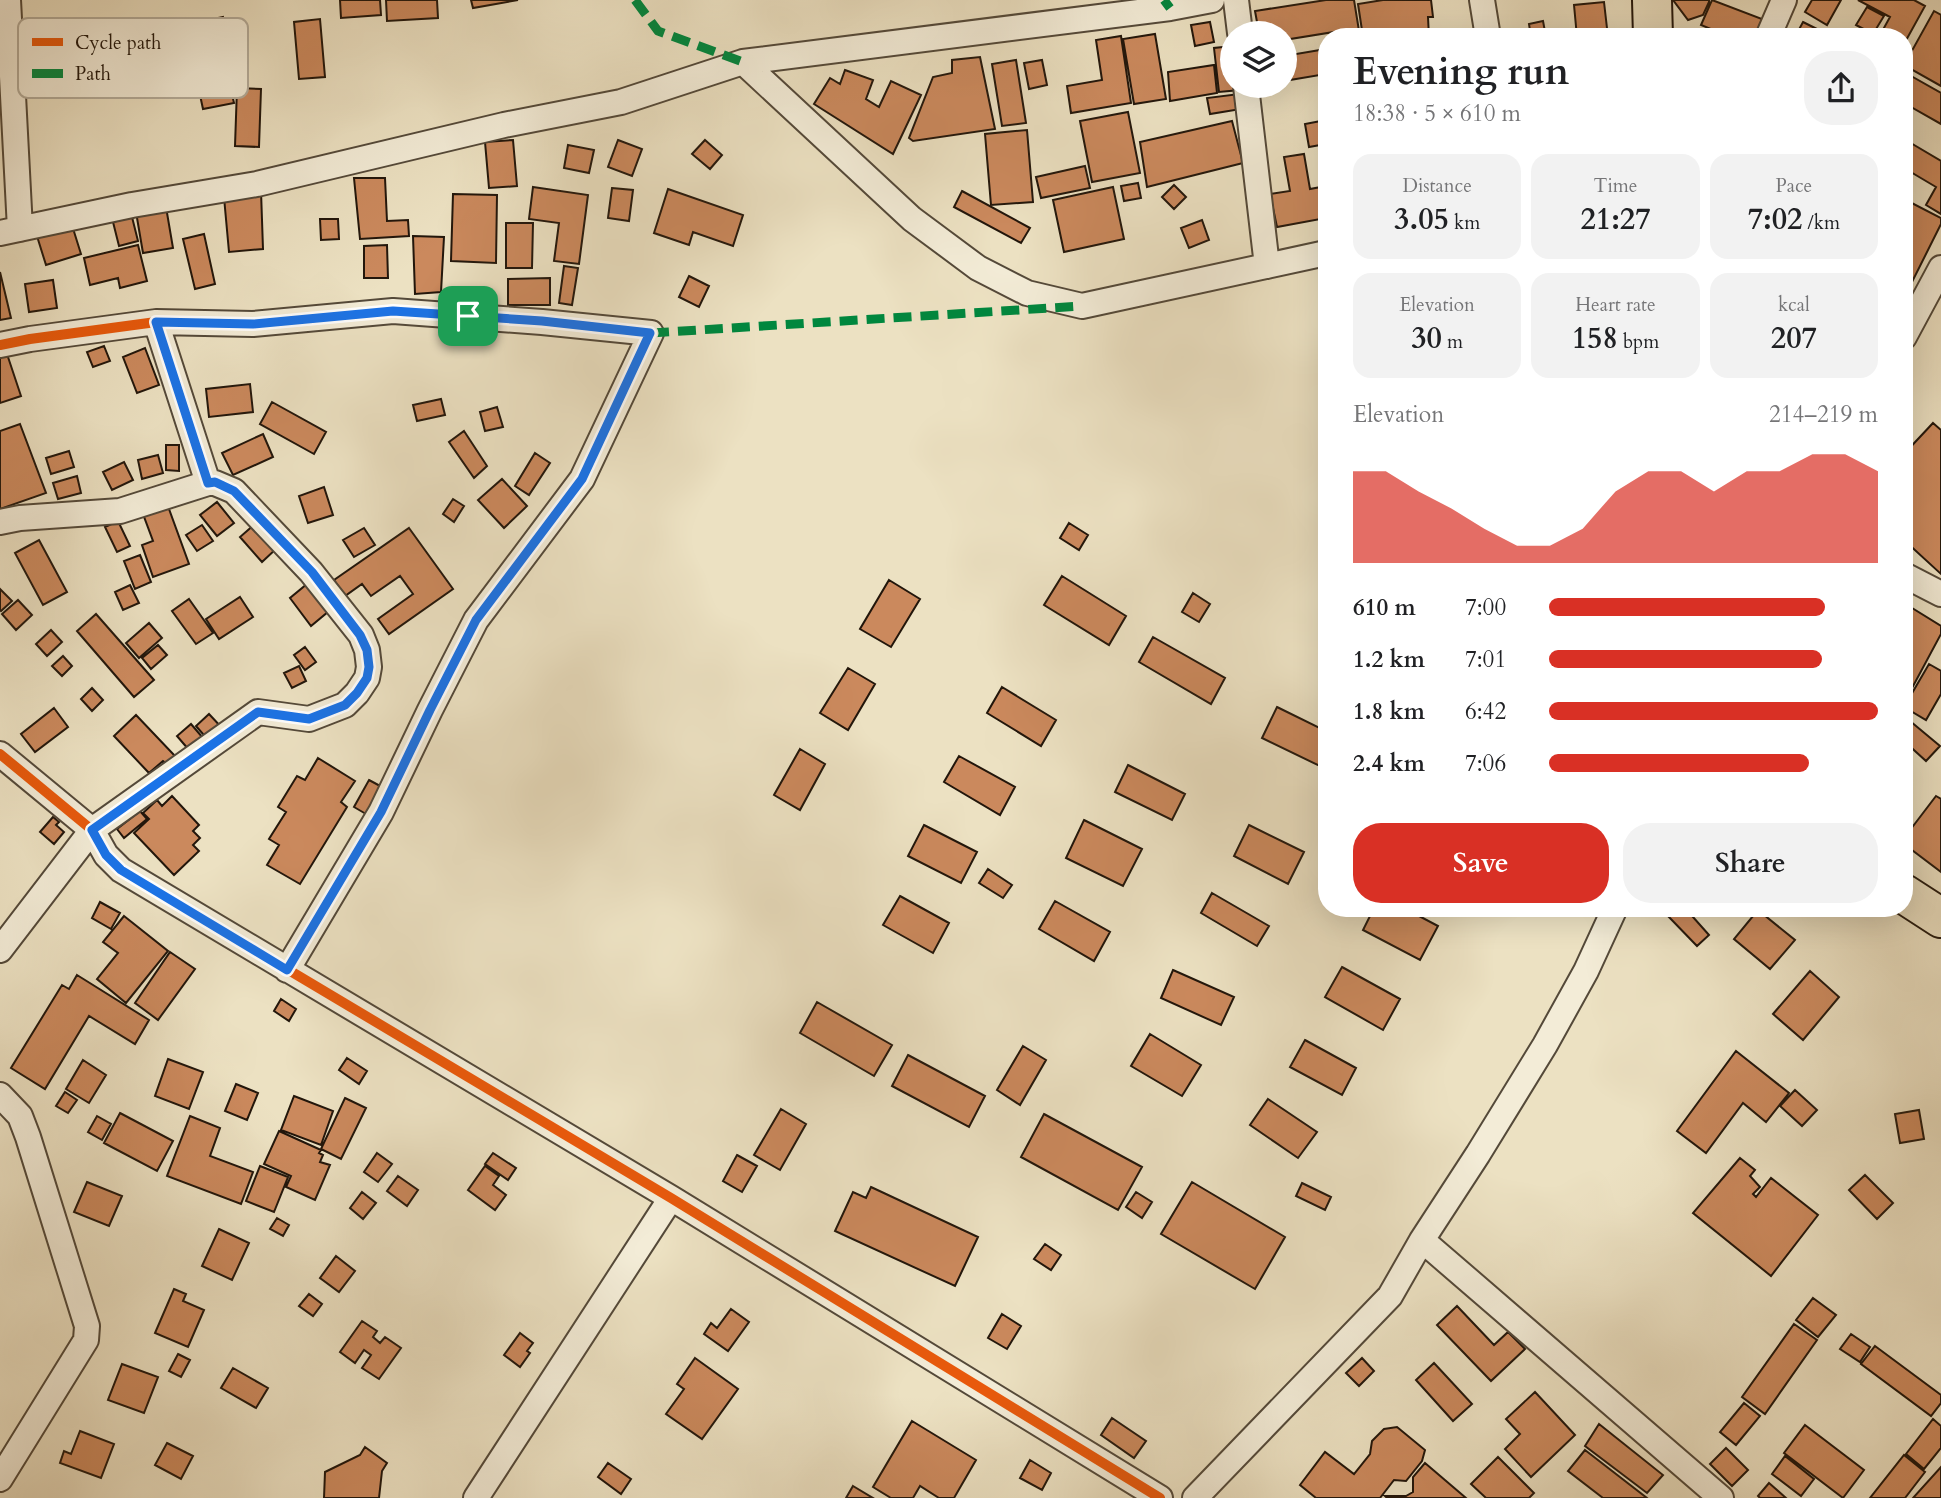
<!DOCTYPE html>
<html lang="en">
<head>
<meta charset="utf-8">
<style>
  body { margin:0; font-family:Cardo,serif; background:#f2f2f2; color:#202124; height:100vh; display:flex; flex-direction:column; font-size:26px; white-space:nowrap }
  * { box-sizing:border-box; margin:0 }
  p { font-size:23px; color:#757577 }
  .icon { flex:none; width:38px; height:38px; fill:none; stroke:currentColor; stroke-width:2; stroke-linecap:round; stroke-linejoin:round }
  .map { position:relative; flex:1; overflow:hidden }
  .sheet { position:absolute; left:1318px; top:28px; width:595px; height:889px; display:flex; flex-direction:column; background:#fff; border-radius:28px; box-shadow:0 7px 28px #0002 }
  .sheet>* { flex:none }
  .buttons { position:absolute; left:1220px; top:21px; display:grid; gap:14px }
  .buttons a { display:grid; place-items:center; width:77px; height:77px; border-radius:50%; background:#fff; box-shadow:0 7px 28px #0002; font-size:35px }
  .pin { position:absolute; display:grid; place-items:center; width:60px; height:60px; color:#fff; margin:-30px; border-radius:14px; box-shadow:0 4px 10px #0006 }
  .round { display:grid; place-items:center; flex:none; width:74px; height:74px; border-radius:28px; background:#f2f2f2 }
  .headline { display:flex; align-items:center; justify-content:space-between; height:119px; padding:0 35px }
  h1 { font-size:38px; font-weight:700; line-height:52px }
  .metrics { display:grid; grid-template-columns:repeat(3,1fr); gap:10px; height:119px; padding:7px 35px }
  .metrics div { display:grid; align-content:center; border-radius:18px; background:#f2f2f2; text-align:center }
  .metrics b { font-size:30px; font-weight:700 }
  .metrics small { font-size:19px; font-weight:400 }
  .metrics p { font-size:19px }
  .chart { height:196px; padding:14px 35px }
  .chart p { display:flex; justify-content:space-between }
  .chart svg { width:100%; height:126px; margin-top:7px; fill:#d93025; opacity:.7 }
  .cta { display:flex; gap:14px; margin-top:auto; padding:14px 35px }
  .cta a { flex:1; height:80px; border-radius:28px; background:#d93025; color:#fff; font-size:28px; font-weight:700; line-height:80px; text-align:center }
  .cta a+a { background:#f2f2f2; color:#202124 }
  ul { padding:0 35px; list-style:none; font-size:23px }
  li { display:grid; grid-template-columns:112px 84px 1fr; align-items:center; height:52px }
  li i { height:18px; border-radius:9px; background:#d93025 }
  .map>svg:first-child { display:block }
  .building { fill:#cb895d; stroke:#22160b; stroke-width:2 }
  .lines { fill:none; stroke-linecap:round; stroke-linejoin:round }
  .minor-casing { stroke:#544939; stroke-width:28 }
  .trunk-casing { stroke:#22160b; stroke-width:42 }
  .minor { stroke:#f3ecd7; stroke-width:24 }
  .trunk { stroke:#ece1c2; stroke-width:38 }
  .quiet { stroke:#00873e; stroke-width:9; stroke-dasharray:18 9; stroke-linecap:butt }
  .cycleway-casing { stroke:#f3ecd7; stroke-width:15 }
  .cycleway { stroke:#e8590c; stroke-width:10 }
  .route-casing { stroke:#fff; stroke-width:14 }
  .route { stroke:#1a73e8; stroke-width:9 }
  .key { fill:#f3ecd7; stroke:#b4ac9a; stroke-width:2 }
  .key-label { font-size:19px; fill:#22160b }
</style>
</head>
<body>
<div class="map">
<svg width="1941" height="1498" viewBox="0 0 1941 1498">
  <rect width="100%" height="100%" fill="#ece1c2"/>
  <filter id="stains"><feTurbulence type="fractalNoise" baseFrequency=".00286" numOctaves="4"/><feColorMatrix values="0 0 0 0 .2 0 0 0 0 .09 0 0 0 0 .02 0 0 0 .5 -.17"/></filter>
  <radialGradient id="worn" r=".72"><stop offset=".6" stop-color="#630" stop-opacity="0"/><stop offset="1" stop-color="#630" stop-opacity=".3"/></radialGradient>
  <!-- building -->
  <path class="building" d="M340,0H380L381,15L341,18Z
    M386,0H437L438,18L387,21Z
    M471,0H518L473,8Z
    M1326,0H1354L1360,37H1335L1334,32L1284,40V33H1259L1255,11Z
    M1383,0H1431L1433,17H1428L1429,37H1363L1358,4Z
    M1673,0H1709V2L1703,15L1688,20Z
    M1712,0L1762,19L1755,37H1722L1723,34L1701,25Z
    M1812,0H1841L1827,25L1805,12Z
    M1858,0H1914L1925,6L1904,44V37H1879L1890,17Z
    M1604,2L1608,37H1577L1574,5Z
    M1867,7L1884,16L1873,34L1856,25Z
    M1934,11L1941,15V86L1904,65Z
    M223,17L228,39L181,49L176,27Z
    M320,19L325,77L299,79L294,22Z
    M1543,21L1546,37H1531L1529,24Z
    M1210,22L1214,42L1195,46L1191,25Z
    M1803,22L1829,35L1828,37H1795Z
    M1155,34L1166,99L1134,104L1123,39Z
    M1121,36L1131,103L1071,113L1067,86L1102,80L1096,40Z
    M221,46L234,103L203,109L191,53Z
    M1232,46V86H1239L1240,90L1219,92L1214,48Z
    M1326,49V74L1284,81V56Z
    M980,57L995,129L913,141L909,138L933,77L952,73V60Z
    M1016,60L1026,123L1002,126L992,64Z
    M1042,60L1047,85L1029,89L1024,63Z
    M1214,65L1217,93L1170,101L1168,72Z
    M845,70L873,80L866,99L879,107L891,81L921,95L893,154L814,104L830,78L840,84Z
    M1904,72L1941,93V124L1904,103Z
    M237,88L261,89L259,147L235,146Z
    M1239,94L1241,109L1210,114L1207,98Z
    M1128,112L1140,173L1092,182L1080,121Z
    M1326,120V144L1309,147L1305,124Z
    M1232,121L1243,163L1147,187L1140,142Z
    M1027,130L1033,202L991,205L985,134Z
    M1904,139L1941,161V214L1926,205L1936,187L1904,168Z
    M513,140L517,186L489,188L485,142Z
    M618,140L642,149L632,176L608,167Z
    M705,140L722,155L710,169L692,154Z
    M568,145L594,150L589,173L564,168Z
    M1304,154L1310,189L1326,186V218L1277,227L1270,194L1290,191L1284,157Z
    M1085,166L1090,188L1041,198L1036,177Z
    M354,178H385L387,221L408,220L409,236L360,239Z
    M1138,183L1141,198L1124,201L1121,186Z
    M1174,185L1186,197L1174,209L1162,197Z
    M533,187L588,195L579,264L554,261L559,223L529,219Z
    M1113,187L1124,239L1064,252L1053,200Z
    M612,188L633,190L629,221L608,218Z
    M668,189L743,215L733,246L693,232L689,245L654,233Z
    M261,191L263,249L229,252L224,197Z
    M962,191L1030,228L1021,243L954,207Z
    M453,194L497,195L496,263L451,261Z
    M1904,199L1941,218V224L1908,290L1904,288V241L1911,227L1904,223Z
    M166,207L173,248L143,253L136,212Z
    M132,217L138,241L119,246L113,222Z
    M320,219H338L339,239L321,240Z
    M1202,220L1209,240L1189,248L1181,228Z
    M71,222L81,254L46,265L36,233Z
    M506,223H533L532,268H506Z
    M204,234L215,284L195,289L183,239Z
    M413,236L444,237L441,292L415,294Z
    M138,245L147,281L120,288L118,278L90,285L84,258Z
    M387,245L388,278H364V246Z
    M564,266L578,268L572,305L559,303Z
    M0,272L11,318L0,320Z
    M689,276L709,286L699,307L679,297Z
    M550,278V305H508V279Z
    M53,280L57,308L29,312L25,284Z
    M104,346L110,361L93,367L87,352Z
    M145,348L159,385L137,393L123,357Z
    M7,354L21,396L0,403V356Z
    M250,384L253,412L209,417L206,389Z
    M441,399L445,415L417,421L413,405Z
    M272,402L326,432L314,454L260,424Z
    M497,407L503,427L485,431L480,412Z
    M1933,423L1941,430V574L1904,540V454Z
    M20,424L46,493L0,509V431Z
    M464,431L487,466L474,478L449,442Z
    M263,434L273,457L233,475L222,453Z
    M166,445H179V471L166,470Z
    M69,451L74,467L51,474L46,458Z
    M535,453L550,463L529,495L515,486Z
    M158,455L163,473L142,479L138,460Z
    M124,462L133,480L112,490L103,472Z
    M77,476L81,493L58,499L53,483Z
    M502,479L527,506L504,528L478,500Z
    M324,487L333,515L308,523L299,496Z
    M165,498L189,564L153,577L142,545L153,541L140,506Z
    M453,499L464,506L454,522L443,514Z
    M217,502L234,523L217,536L200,515Z
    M118,521L130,546L117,552L105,527Z
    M1069,523L1088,535L1079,550L1060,538Z
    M255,524L277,548L262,562L240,537Z
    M202,525L213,541L197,551L186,535Z
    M364,528L375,545L354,557L343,540Z
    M409,528L453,589L389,634L378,619L413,594L400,576L371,596L362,584L345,596L334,580Z
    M39,540L67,592L43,605L15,553Z
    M140,555L151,582L135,589L124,561Z
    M1062,576L1126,616L1109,645L1044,605Z
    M889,580L920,599L891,647L860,629Z
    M307,584L329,611L311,626L290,598Z
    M130,585L139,603L123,610L115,592Z
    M0,589L12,601L1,611L0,610Z
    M1193,593L1210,604L1199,622L1182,612Z
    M240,597L253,617L219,639L206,619Z
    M189,599L213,633L196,644L172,611Z
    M18,600L32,615L16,630L2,614Z
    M1904,603L1941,626V634L1904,703Z
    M96,614L154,680L134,697L77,631Z
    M149,623L162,638L139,658L126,643Z
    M51,630L62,642L47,656L36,644Z
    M1153,637L1225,678L1211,704L1139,662Z
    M158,645L167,655L151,669L142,658Z
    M305,647L316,662L305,670L294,655Z
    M63,656L72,666L62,676L52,666Z
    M1929,664L1941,671V694L1926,720L1904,707Z
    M299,666L306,681L292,688L284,673Z
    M848,668L875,684L848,730L820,713Z
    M1002,687L1056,720L1041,746L987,713Z
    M92,688L103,700L92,711L81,699Z
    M1277,707L1326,731V764L1324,768L1262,738Z
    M54,708L68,727L35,752L21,734Z
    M209,714L223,729L209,741L196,726Z
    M136,715L175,756L167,764L163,761L149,773L114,736Z
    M1904,716L1940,746L1926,761L1904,741Z
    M191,724L203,738L189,750L177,736Z
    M800,749L825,764L800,810L774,795Z
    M959,756L1015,787L1000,815L944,782Z
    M318,758L355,781L341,802L347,807L300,884L267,865L279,845L269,839L286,812L278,807L297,776L305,780Z
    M1128,765L1185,794L1172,820L1115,792Z
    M369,780L382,787L366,814L354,807Z
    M172,796L199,825L193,831L200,838L193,845L199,851L174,875L134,833L149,819L143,813L157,800L162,806Z
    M1936,796L1941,799V872L1904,844V838Z
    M140,811L147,819L124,838L117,829Z
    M53,817L59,822L56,825L64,832L54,844L40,832Z
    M1084,820L1142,849L1123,886L1066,858Z
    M924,825L977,852L961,883L908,856Z
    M1249,825L1304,852L1288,884L1234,856Z
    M988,869L1012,885L1003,898L979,883Z
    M1212,893L1269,926L1257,946L1201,913Z
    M900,896L949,923L933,953L883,925Z
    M1055,901L1110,932L1094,961L1039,929Z
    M100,902L120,913L111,929L92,918Z
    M1374,908H1404L1438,926L1420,960L1363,930Z
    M1672,908H1685L1709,935L1697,946L1666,914Z
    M1758,910L1795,940L1770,969L1734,939Z
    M124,916L168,951L126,1003L97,979L118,953L103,942Z
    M170,952L195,969L158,1020L135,1003Z
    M1342,967L1400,999L1383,1030L1325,997Z
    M1173,970L1234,997L1221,1025L1161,998Z
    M1810,971L1839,997L1803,1040L1773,1014Z
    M77,975L149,1020L135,1044L89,1016L45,1089L11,1068L62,985L69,989Z
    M281,999L296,1009L289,1021L274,1011Z
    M817,1002L892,1045L874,1076L800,1033Z
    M1150,1034L1201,1065L1182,1096L1131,1066Z
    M1305,1040L1356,1068L1342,1095L1290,1067Z
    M1023,1046L1046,1060L1020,1105L997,1090Z
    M1736,1051L1789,1093L1766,1122L1743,1103L1706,1153L1677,1131Z
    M908,1055L985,1096L969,1127L892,1086Z
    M347,1058L367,1071L359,1084L339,1070Z
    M168,1059L203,1072L189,1109L155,1096Z
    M83,1060L106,1075L89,1103L66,1089Z
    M236,1084L258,1093L247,1120L225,1111Z
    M1795,1090L1817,1110L1802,1126L1780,1106Z
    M65,1092L77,1100L68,1113L56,1106Z
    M294,1096L333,1111L321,1145L281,1130Z
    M345,1098L366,1108L341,1159L321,1149Z
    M1268,1099L1317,1132L1298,1158L1250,1125Z
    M781,1109L806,1124L780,1170L754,1155Z
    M1919,1110L1924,1139L1900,1143L1895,1114Z
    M120,1113L173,1141L157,1171L104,1143Z
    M1044,1114L1142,1167L1118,1210L1021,1157Z
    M97,1116L111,1124L102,1140L88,1132Z
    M190,1116L220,1128L210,1156L253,1172L241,1204L167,1176Z
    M279,1131L321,1150L319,1153L323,1155L320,1162L330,1165L315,1200L286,1187L291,1176L264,1164Z
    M377,1153L392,1164L378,1182L364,1172Z
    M493,1153L516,1168L508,1180L485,1164Z
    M737,1155L757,1166L742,1192L723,1181Z
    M1740,1158L1755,1170L1750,1176L1760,1187L1753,1194L1756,1197L1771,1178L1818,1215L1771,1276L1693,1213Z
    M260,1166L288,1177L274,1212L246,1201Z
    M485,1166L499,1176L493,1185L506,1195L495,1210L468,1190Z
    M1865,1175L1893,1203L1877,1219L1849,1190Z
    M398,1176L418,1190L407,1206L387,1191Z
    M87,1182L122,1196L109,1226L74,1212Z
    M1192,1182L1285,1237L1255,1289L1161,1234Z
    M1302,1183L1331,1197L1325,1210L1296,1196Z
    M871,1187L978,1237L955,1286L835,1231L853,1192L866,1198Z
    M362,1192L376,1203L363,1219L350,1208Z
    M1136,1192L1152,1202L1142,1218L1126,1207Z
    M277,1218L289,1225L283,1236L270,1229Z
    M219,1229L249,1243L232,1280L202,1266Z
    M1045,1244L1061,1255L1051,1270L1034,1259Z
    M336,1256L355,1271L339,1292L320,1278Z
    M174,1289L186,1294L183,1301L204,1310L188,1347L155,1333Z
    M309,1294L322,1304L313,1316L299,1306Z
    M1813,1298L1836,1315L1818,1337L1796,1320Z
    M1457,1306L1494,1345L1508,1332L1525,1349L1491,1381L1437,1325Z
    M731,1309L749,1322L728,1351L704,1334L711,1323L717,1328Z
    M1002,1314L1021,1326L1007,1349L988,1338Z
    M362,1321L377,1331L373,1337L380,1343L385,1337L401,1348L379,1379L362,1368L371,1355L364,1350L355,1363L340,1352Z
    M1794,1324L1817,1340L1765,1414L1742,1397Z
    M520,1333L533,1343L527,1351L530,1353L520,1367L504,1355Z
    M1851,1334L1870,1347L1860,1362L1840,1349Z
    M1875,1346L1941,1395V1403L1931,1416L1861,1364Z
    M178,1354L190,1360L181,1377L169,1371Z
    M695,1358L738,1389L702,1439L666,1414L684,1389L677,1384Z
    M1362,1358L1374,1371L1359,1386L1346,1373Z
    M1434,1363L1472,1404L1453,1421L1416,1380Z
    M122,1364L158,1377L144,1413L108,1400Z
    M233,1368L268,1388L256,1408L221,1388Z
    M1535,1392L1575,1435L1531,1477L1505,1449L1520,1434L1506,1419Z
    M1744,1403L1760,1416L1736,1445L1720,1432Z
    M1112,1418L1146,1441L1134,1458L1101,1435Z
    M1933,1419L1941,1426V1448L1924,1469L1906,1454Z
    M912,1421L976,1460L954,1498H939L920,1486L913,1498H891L873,1487Z
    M1599,1424L1663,1475L1647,1493L1585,1446Z
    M1805,1425L1864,1470L1843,1498L1784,1453Z
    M1397,1427L1425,1450L1422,1461L1406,1481L1394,1480L1380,1498H1316L1300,1485L1325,1452L1354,1474L1370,1454L1372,1441L1384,1429Z
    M80,1431L114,1444L101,1478L60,1463L64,1451L71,1454Z
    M167,1443L193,1456L181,1479L155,1465Z
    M365,1447L387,1463L382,1471L379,1498H324L325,1472L360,1455Z
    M1726,1448L1748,1470L1732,1486L1710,1464Z
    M1585,1450L1647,1498H1603L1568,1471Z
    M1904,1455L1925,1472L1905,1498H1870Z
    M1785,1456L1814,1479L1801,1496L1772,1474Z
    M1498,1457L1534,1493L1529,1498H1486L1471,1484Z
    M1030,1460L1051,1473L1042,1490L1020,1478Z
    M608,1463L631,1479L621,1494L598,1477Z
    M1425,1463L1466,1498H1387L1385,1496H1406L1413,1492V1477Z
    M1941,1467V1498H1913Z
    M1769,1483L1786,1498H1760L1758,1496Z
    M853,1486L873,1498H846Z"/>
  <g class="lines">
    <defs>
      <path id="minor" d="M8,0L20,229
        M1236,0L1240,33
        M1482,0L1488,37
        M1768,37L1784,0
        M743,62L912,219L978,268L1027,293L1082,306L1326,253
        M1246,86L1267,266
        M0,233L132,205L257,184L504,125L621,102L743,62L1170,8L1212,0
        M1904,337L1941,268
        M0,345L30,339L156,322L253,324L393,311L542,322L651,333L582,479L476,620L430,710L381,812L287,970
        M0,522L20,518L120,511L208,483
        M1904,575L1941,594
        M0,754L92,830L106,855L121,870L671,1198L1160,1498
        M0,950L92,830L258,712L309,719L345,705L357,693L367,678L369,667L367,650L361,635L311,572L234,491L215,483H208L156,322
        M0,1095L20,1116L28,1137L87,1326L86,1340L0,1479
        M1422,1240L1721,1498
        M476,1498L671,1198
        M1195,1498L1390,1296L1422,1240L1478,1154L1545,1045L1586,971L1615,908"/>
      <path id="trunk" d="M1652,0L1653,37
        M1904,894L1941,918"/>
    </defs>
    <!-- minor casing -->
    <use href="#minor" class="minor-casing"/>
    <!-- trunk casing -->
    <use href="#trunk" class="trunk-casing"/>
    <!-- minor -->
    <use href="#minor" class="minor"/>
    <!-- trunk -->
    <use href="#trunk" class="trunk"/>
    <!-- quiet -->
    <path class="quiet" d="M635,0L658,31L743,62
      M1164,0L1170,8
      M651,333L1082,306"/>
    <defs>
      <path id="cycleway" d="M0,345L30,339L156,322L253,324L393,311L542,322L651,333L582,479L476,620L430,710L381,812L287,970
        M0,754L92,830L106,855L121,870L671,1198L1160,1498"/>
    </defs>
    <!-- cycleway casing -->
    <use href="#cycleway" class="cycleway-casing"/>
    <!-- cycleway -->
    <use href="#cycleway" class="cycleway"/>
  </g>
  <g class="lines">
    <defs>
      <path id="route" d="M393,311L542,321L650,333L582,479L476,620L430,710L381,812L287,970L121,870L106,855L92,830L258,712L309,719L345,705L357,693L367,678L369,667L367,650L360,635L312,572L234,491L215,482L208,483L156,322L253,324Z"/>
    </defs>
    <!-- route casing -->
    <use href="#route" class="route-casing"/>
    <!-- route -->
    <use href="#route" class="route"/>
  </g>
  <!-- legend -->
  <rect x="18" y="18" width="230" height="80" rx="10" class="key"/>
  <rect x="32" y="38" width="31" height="8" fill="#e8590c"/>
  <rect x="32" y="69" width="31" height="9" fill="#00873e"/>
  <g class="key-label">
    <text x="75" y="49">Cycle path</text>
    <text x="75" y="80">Path</text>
  </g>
  <rect width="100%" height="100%" filter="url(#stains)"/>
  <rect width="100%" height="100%" fill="url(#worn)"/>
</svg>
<div class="buttons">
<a><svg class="icon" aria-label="layers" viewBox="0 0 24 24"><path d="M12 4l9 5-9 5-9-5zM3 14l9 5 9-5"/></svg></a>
</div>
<div class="pin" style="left:468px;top:316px;background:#1e9e55"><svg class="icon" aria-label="arrive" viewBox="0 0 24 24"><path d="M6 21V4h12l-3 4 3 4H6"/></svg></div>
<section class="sheet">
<div class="headline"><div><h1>Evening run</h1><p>18:38 · 5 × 610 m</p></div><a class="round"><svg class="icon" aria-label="share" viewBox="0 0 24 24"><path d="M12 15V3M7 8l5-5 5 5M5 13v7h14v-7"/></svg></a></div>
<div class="metrics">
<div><p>Distance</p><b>3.05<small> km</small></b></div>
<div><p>Time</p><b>21:27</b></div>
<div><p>Pace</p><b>7:02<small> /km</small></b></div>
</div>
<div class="metrics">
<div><p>Elevation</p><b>30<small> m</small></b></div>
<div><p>Heart rate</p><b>158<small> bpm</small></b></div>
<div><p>kcal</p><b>207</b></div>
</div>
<div class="chart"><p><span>Elevation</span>214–219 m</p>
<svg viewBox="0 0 160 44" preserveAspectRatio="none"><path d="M0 44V12L10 12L20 19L30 25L40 32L50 38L60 38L70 32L80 19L90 12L100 12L110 19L120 12L130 12L140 6L150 6L160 12V44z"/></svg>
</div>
<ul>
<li><b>610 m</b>7:00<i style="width:84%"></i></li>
<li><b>1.2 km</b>7:01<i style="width:83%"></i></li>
<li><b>1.8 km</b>6:42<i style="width:100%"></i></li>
<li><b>2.4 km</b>7:06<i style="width:79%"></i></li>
</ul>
<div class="cta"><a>Save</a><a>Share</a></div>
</section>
</div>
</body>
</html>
